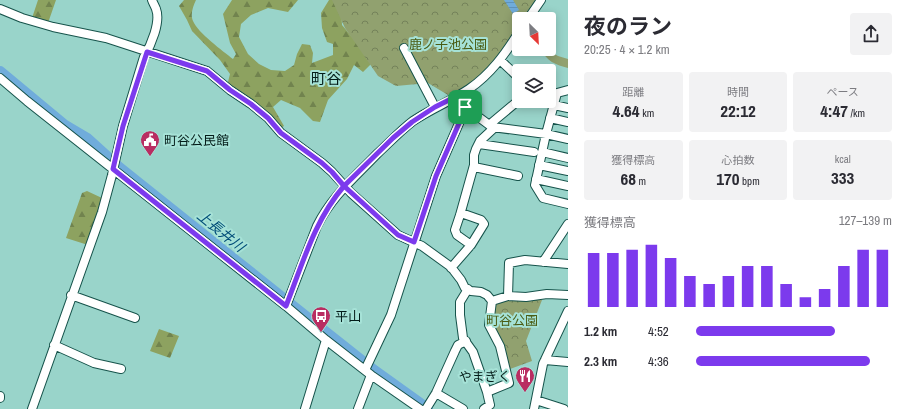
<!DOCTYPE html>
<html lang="ja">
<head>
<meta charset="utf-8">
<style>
  body { margin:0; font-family:"Archivo Narrow","Noto Sans JP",sans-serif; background:#f2f2f3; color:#2b2b33; height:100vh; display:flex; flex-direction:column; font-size:15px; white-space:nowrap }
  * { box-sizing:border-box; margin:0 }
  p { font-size:13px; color:#7c7c81 }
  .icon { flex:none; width:22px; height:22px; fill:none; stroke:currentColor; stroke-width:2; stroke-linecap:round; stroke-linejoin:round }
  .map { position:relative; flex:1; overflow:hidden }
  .details { display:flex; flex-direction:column; background:#fff; width:340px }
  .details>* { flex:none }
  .needle { width:26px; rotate:156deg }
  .fabs { position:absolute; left:512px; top:12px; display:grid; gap:8px }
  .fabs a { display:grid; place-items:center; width:44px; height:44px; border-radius:4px; background:#fff; box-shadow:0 2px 10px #0003; font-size:20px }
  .pin { position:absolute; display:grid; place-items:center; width:34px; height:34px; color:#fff; margin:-17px; border-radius:8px; box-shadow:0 2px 6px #0006 }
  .round { display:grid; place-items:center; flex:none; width:42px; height:42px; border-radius:4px; background:#f2f2f3 }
  .headline { display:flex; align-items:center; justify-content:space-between; height:68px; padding:0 16px }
  h1 { font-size:22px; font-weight:700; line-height:30px }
  .figures { display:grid; grid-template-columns:repeat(3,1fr); gap:6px; height:68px; padding:4px 16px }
  .figures div { display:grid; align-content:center; border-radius:4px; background:#f2f2f3; text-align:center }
  .figures b { font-size:17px; font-weight:700 }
  .figures small { font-size:11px; font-weight:400 }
  .figures p { font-size:11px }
  .chart { height:112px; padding:8px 16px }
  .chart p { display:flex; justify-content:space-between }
  .chart svg { width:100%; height:72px; margin-top:4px; stroke:#7c3aed; stroke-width:6 }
  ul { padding:0 16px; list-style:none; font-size:13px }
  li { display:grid; grid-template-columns:64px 48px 1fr; align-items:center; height:30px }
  li i { height:10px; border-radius:5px; background:#7c3aed }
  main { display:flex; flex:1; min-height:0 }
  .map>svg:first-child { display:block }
  .green { fill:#91a16f }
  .forest { fill:url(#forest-firs) }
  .park { fill:url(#park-crowns) }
  .water { fill:url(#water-rules) }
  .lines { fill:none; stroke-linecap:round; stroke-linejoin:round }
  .river { stroke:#70acdb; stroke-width:12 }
  .minor-casing { stroke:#16534b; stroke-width:10 }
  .minor { stroke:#fff; stroke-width:8 }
  .route-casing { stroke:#fff; stroke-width:8 }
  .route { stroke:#7c3aed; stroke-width:5 }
  .labels { text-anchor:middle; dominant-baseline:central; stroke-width:4; stroke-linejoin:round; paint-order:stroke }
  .park-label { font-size:13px; fill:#4a5c14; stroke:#a6e2d7 }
  .poi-label { font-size:13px; fill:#041c19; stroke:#a6e2d7; text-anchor:start }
  .water-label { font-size:14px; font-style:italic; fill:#004d78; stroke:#a6e2d7 }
  .quarter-label { font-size:15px; fill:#041c19; stroke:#a6e2d7 }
</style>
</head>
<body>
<main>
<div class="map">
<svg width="568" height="409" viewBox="0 0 568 409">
  <defs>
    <pattern id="forest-firs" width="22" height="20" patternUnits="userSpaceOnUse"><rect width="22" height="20" fill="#8da260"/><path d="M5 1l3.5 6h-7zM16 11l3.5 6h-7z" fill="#71834e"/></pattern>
    <pattern id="park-crowns" width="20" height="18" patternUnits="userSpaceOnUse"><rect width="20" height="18" fill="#91a16f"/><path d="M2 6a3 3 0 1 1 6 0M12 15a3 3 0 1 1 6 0" fill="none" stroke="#74825a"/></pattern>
    <pattern id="water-rules" width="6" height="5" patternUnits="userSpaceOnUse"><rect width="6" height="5" fill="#70acdb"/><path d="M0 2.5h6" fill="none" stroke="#5f93bb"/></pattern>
  </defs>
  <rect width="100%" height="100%" fill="#99d4ca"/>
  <!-- green -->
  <path class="green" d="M541,49H545L558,56L568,59V68C556,65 546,61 541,49Z"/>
  <!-- forest -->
  <path class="forest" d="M38,0H56L48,23L32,18Z
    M184,0H196C193,6 190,15 193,21C198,33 223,51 233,59L236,54L230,43L223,14L232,0H298L288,12L268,8L251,15L241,24L239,37L248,54L259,64L271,70L285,71L294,65L297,54L302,44L310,45L313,53L312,63L333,55V44L327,42L322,28L321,13L329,0H348L341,9L342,25L373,62L363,72L354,65L347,79L328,100L320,122L313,121L300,108L281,100L273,107L284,126L278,130L231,89L228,82L230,74L220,60L192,31L187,20L179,6Z
    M87,191L102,198L88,245L66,238L82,193Z
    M159,329L179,336L170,358L150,351Z"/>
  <!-- park -->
  <path class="park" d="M332,0H537L524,19H519V26L498,58L469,85L448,95L428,83L396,86L378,76L345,28Z
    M540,298L542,300L526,341L532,361L507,370L490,322L493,302L507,299L536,300Z"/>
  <!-- water -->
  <path class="water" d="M504,0H513L519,10L513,14Z"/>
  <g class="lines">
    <!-- river -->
    <path class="river" d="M0,72L65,126L87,139L119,168L302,314L374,371L427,409"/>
    <defs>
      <path id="minor" d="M0,9L22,18L53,27L106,38L207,71L230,90L251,104L268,118L281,133L322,163L332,172L351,193L398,235L422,246L451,267L461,280L465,288L471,291L481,292L487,295L492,301
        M528,19L541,0
        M404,48L435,107
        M500,60L519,78
        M0,78L27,101L286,306L326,340L371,375L420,409
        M568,90L557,93L546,134L535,185L543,198L568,204
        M554,105L568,108
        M465,107L492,127L546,134L568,139
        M550,118L568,122
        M489,125L519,100
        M479,144L534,152
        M542,152L568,158
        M539,165L568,171
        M474,167L518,176
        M536,179L568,186
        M461,213L481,220L484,224L471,245
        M543,262L568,224
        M568,264L525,260L509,263L508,296L526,297L547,294L568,295
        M451,268L471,245L457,235L455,230L460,215L474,165V155L476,149L480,141L494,128
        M468,289L460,302V315L463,338L473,352L487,392
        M71,295L135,318
        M286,306L317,226C332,196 354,178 377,154C389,143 400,131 413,121C431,109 451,101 469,89C491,74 505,54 519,32
        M54,345L94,363L121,369
        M545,360L568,362
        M365,370L391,315L436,176L464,112L465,107L461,94
        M436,393L463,409
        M0,396V398
        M536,400L564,409
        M32,409L102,212L112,175L123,126L144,57C151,45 161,22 156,9C155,6 153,3 152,0
        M305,409L326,340
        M358,409L371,375
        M426,409L436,393L455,351L458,345L466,341
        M484,409L490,405L487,392L509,383L500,346L489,325L492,301L508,296
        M534,409L543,364L568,311"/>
    </defs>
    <!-- minor casing -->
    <use href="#minor" class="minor-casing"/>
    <!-- minor -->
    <use href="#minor" class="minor"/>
  </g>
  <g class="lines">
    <defs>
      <path id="route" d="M465,107L461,94L435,107L412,122L393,138L344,186L332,172L322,163L281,133L268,118L251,104L230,90L207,71L147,52L123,126L113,169L286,306C303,263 314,221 344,186L398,235L414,242L436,176L464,112L465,107"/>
    </defs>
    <!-- route casing -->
    <use href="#route" class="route-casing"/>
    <!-- route -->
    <use href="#route" class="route"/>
  </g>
  <!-- icons -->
  <defs>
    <symbol id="civic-pin" viewBox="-11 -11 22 30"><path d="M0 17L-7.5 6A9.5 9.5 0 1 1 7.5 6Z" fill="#b92d62" stroke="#a6e2d7"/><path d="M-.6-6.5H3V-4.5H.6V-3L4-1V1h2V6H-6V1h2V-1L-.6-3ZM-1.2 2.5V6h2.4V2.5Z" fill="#fff"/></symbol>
    <symbol id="bus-pin" viewBox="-11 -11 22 30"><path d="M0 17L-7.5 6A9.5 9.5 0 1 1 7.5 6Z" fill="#b92d62" stroke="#a6e2d7"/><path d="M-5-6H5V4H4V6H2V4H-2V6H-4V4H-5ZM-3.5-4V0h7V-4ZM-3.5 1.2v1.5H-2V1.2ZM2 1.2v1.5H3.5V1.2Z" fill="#fff"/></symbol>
    <symbol id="restaurant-pin" viewBox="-11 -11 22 30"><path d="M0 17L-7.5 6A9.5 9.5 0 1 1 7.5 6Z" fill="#b92d62" stroke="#a6e2d7"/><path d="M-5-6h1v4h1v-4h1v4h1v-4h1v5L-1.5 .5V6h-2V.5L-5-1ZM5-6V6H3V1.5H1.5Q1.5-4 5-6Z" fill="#fff"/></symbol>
  </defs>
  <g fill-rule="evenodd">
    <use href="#civic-pin" x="139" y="129" width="22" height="30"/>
    <use href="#bus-pin" x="310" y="305" width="22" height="30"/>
    <use href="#restaurant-pin" x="514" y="365" width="22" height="30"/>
  </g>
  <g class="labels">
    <!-- park labels -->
    <g class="park-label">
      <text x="448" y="44">鹿ノ子池公園</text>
      <text x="512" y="320">町谷公園</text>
    </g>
    <!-- poi labels -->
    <g class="poi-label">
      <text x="164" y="140">町谷公民館</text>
      <text x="335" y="316">平山</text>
      <text x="511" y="376" text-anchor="end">やまぎく</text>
    </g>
    <!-- water labels -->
    <g class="water-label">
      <text transform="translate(221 231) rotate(39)">上長井川</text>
    </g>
    <!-- quarter labels -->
    <g class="quarter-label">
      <text x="326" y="78">町谷</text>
    </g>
  </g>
</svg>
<div class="fabs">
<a><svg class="needle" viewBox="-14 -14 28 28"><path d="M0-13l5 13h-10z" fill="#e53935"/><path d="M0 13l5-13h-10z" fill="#7c7c81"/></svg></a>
<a><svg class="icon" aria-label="layers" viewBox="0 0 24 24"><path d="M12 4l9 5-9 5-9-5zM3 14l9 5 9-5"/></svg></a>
</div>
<div class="pin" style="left:465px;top:107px;background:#1e9e55"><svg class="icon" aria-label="arrive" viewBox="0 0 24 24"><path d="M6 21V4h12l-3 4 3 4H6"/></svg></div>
</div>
<section class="details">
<div class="headline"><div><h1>夜のラン</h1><p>20:25 · 4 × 1.2 km</p></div><a class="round"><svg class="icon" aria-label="share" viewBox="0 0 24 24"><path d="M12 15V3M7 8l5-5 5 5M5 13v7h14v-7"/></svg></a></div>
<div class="figures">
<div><p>距離</p><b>4.64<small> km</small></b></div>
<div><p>時間</p><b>22:12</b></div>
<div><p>ペース</p><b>4:47<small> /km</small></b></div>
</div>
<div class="figures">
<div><p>獲得標高</p><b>68<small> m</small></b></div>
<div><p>心拍数</p><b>170<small> bpm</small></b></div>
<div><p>kcal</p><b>333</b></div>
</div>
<div class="chart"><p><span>獲得標高</span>127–139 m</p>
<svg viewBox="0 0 160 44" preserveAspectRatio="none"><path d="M5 44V11M15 44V11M25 44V9M35 44V6M45 44V14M55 44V25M65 44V30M75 44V25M85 44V19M95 44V19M105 44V30M115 44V38M125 44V33M135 44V19M145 44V9M155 44V9"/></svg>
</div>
<ul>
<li><b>1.2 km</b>4:52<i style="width:71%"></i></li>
<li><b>2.3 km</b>4:36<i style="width:89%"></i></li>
</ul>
</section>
</main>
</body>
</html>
